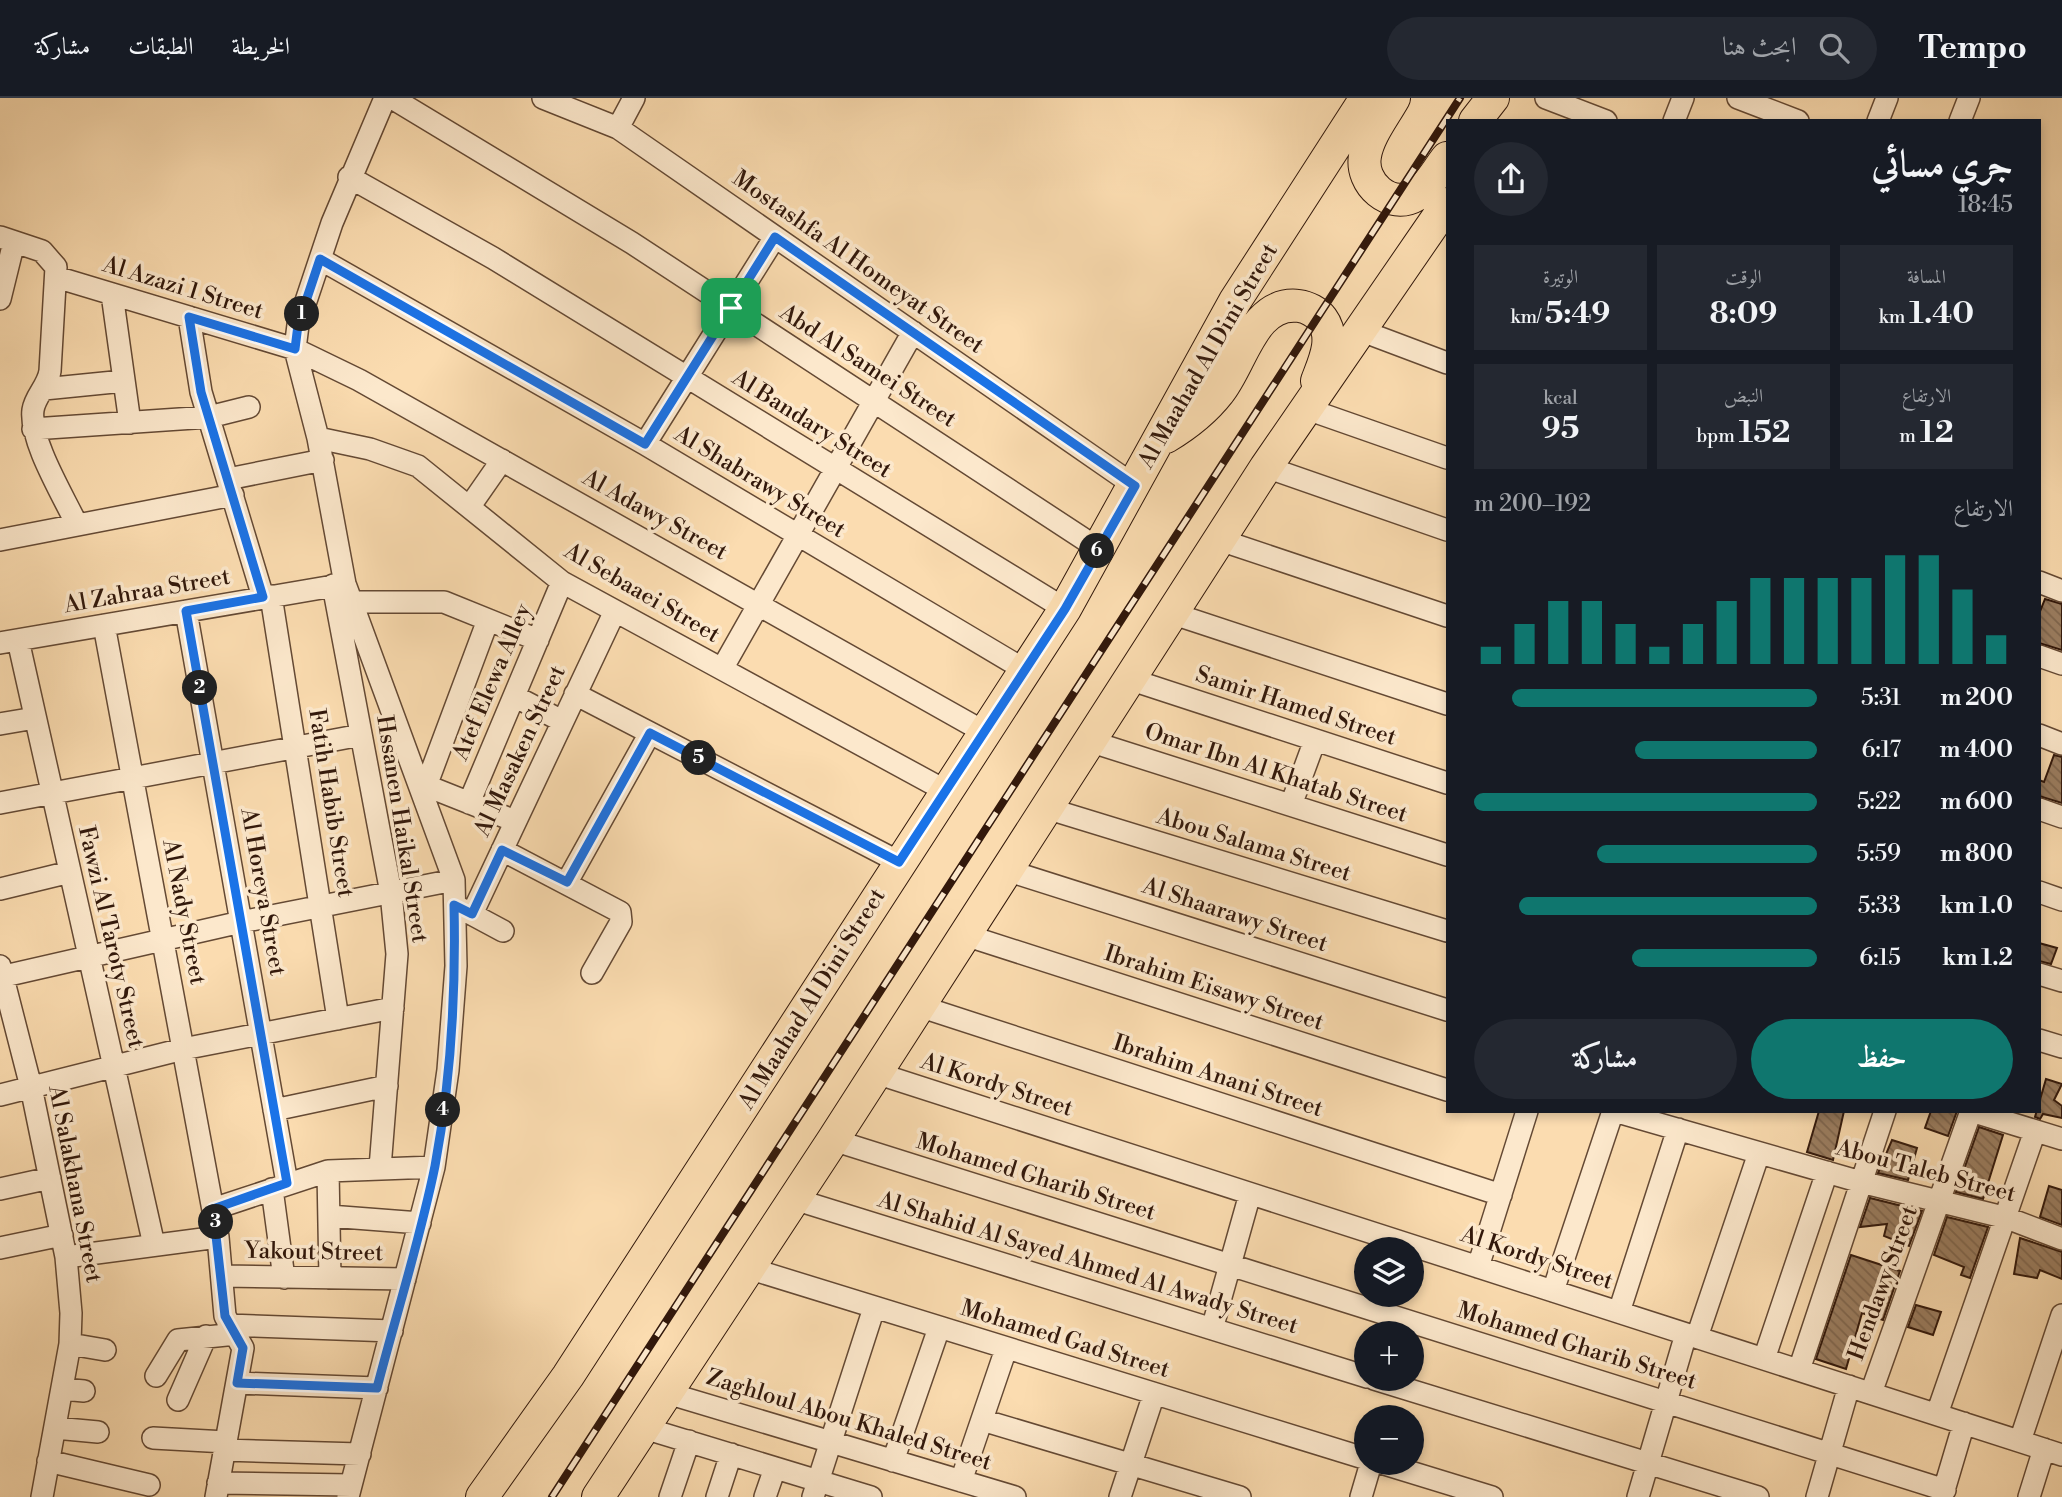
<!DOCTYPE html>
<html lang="ar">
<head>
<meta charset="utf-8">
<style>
  body { margin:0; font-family:"Libre Bodoni",Amiri,serif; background:#242831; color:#f1f3f6; direction:rtl; height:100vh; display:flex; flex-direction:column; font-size:26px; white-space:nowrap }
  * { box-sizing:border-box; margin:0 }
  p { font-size:23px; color:#9ea1a6 }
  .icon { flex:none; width:38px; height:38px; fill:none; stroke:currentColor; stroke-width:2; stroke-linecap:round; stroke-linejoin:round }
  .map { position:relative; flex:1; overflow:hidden; direction:ltr }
  .panel { position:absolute; left:1446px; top:21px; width:595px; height:994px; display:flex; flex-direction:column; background:#171b24; border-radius:0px; box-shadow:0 4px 10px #0003; direction:rtl }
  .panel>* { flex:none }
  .fabs { position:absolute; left:1354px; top:1139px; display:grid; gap:14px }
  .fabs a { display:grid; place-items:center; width:70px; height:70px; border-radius:50%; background:#171b24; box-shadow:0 4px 10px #0003; font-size:35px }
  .pin { position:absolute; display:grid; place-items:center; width:60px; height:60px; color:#fff; margin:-30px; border-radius:14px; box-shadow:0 4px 10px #0006 }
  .km { position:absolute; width:35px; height:35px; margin:-18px; border-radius:50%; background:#222; color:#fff; font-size:19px; line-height:35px; text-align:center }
  .round { display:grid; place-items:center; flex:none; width:74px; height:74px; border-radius:37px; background:#242831 }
  .summary { display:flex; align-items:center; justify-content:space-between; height:119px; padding:0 28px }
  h1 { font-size:38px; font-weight:800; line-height:52px }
  .figures { display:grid; grid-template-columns:repeat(3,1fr); gap:10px; height:119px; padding:7px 28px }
  .figures div { display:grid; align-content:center; border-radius:0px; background:#242831; text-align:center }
  .figures b { font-size:30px; font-weight:800 }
  .figures small { font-size:19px; font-weight:400 }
  .figures p { font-size:19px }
  .chart { height:196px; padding:14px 28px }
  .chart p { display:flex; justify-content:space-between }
  .chart svg { width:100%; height:126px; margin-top:7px; stroke:#0f766e; stroke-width:6 }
  .action { display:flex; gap:14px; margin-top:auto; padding:14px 28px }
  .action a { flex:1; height:80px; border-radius:42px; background:#0f766e; color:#fff; font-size:28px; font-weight:800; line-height:80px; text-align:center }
  .action a+a { background:#242831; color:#f1f3f6 }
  ul { padding:0 28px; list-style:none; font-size:23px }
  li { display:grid; grid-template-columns:112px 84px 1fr; align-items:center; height:52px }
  li i { height:18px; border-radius:9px; background:#0f766e }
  header { display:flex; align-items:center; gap:42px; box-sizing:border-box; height:98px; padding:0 35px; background:#171b24; border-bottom:2px solid #363941 }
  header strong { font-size:33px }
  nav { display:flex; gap:38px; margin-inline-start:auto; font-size:24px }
  .search { width:490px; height:63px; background:#242831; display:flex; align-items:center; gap:18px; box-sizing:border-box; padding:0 24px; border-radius:38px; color:#9ea1a6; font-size:26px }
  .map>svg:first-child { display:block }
  .building { fill:url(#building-back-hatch); stroke:#32180b; stroke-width:2 }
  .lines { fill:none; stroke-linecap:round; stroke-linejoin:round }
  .minor-casing { stroke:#644934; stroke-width:24 }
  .primary-casing { stroke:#32180b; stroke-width:34 }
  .minor { stroke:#fce8cc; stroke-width:21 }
  .primary { stroke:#fbdcb0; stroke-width:32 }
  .rail-casing { stroke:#32180b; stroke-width:8 }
  .rail { stroke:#fce8cc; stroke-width:5; stroke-dasharray:16; stroke-linecap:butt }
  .route-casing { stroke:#fff; stroke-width:14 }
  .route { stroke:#1a73e8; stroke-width:9 }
  .labels { text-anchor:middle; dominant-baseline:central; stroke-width:7; stroke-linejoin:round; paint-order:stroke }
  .street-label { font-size:23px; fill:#32180b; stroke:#fce8cc }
</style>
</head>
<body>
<header>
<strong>Tempo</strong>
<div class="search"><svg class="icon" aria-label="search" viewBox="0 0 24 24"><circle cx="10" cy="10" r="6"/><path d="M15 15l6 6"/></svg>ابحث هنا</div>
<nav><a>الخريطة</a><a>الطبقات</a><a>مشاركة</a></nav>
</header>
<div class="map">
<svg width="2062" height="1399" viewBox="0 0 2062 1399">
  <defs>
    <pattern id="building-back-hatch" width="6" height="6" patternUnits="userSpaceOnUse" patternTransform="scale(1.75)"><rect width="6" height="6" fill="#9b7e61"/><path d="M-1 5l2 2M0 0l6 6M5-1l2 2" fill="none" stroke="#7f664e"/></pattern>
  </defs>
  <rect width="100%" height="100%" fill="#fbdcb0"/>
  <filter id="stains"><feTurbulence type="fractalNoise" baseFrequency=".00286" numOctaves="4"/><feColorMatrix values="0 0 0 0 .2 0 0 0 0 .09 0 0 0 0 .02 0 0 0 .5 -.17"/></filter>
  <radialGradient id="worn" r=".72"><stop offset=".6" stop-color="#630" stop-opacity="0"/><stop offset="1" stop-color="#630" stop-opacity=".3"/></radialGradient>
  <!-- building -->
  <path class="building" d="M2045,501L2062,506V552L2039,545V516Z
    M2054,657L2062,659V705L2039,698V682L2044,684Z
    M2039,845L2057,850L2051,866L2039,863Z
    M2046,981L2062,986L2054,1002L2062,1008V1020L2043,1016L2040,1021L2035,1019Z
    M1819,1013H1844L1833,1062L1807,1054Z
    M1931,1013H1957L1948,1038L1925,1030Z
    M1979,1029L2003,1037L1983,1101L1956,1094Z
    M1892,1042L1917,1050L1908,1082L1878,1075Z
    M2049,1088L2062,1092V1127L2040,1119Z
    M1870,1100L1922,1113L1909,1148L1884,1138L1887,1126L1860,1129Z
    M1947,1119L1988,1129L1970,1180L1961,1177L1964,1169L1934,1157Z
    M2020,1140L2062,1154V1181L2040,1172L2037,1180L2014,1176Z
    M1851,1157L1900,1173L1883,1222L1862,1215L1846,1271L1816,1261Z
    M1916,1207L1941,1214L1933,1237L1908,1229Z"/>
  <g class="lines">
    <defs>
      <path id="minor" d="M392,0L632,145L1099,451
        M543,0L618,30L1135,388
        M1546,0L1606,23
        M1738,0L1798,23
        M1674,23L1683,0
        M1878,23L1887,0
        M1960,23L1969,0
        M618,30L634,0
        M349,79L493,160L1065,511
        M0,139L42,153L56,169L50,273C48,288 35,298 33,312C29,342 64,399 77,427
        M320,161L645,346L1025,572
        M56,179L295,251L359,282L986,635
        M112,196L130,325
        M0,201L14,144
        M189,219L201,294L263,499
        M1362,233L1447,265
        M44,291L124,283
        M1307,311L1447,360
        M33,331L209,319L249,309
        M318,340L370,351L418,368L562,484L946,693
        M645,346L775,139
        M1266,369L1447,432
        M228,381L323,362
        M470,408L502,362
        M0,442L233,397
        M1220,442L1447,518
        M2039,484L2062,493
        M333,487L391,795L397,856L380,1070
        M271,498L338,921
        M352,504H444L538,542
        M186,513L287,1085
        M1171,515L1447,606
        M104,527L218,1139L225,1218L243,1250L216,1399
        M18,542L154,1147
        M0,545L345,486
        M2039,558L2062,566
        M722,571L913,234
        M1129,581L1447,685
        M575,596L899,764
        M514,598L562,623
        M0,626L35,620
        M2039,637L2062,646
        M1089,643L1447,757
        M427,688L515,723
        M423,696L488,522
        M0,705L361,637
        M469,705L562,484
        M1291,707L1315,642
        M1046,710L1447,833
        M2039,711L2062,719
        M502,752L620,814L621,824L592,875
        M1006,772L1447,912
        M567,784L650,635
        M0,791L70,774
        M2039,794L2062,802
        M462,811L503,833
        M472,816L615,513
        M965,837L1447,992
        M0,868L31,989L66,1159L71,1215L70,1246L42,1399
        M2039,876L2062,883
        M0,879L241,824L454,782
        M919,908L1501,1097
        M2039,942L2062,949
        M876,975L2062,1357
        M0,997L183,951L393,910
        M274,1012L387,988
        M1614,1013L1861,1084L2007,1120L2062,1141
        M1971,1013L2062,1041
        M833,1042L1945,1392
        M328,1073L330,1180
        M0,1091L50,1080
        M272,1091L284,1180
        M794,1101L1367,1279
        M213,1111L328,1073L434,1069
        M329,1118L420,1125
        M0,1150L62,1137
        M66,1159L218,1139
        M1478,1169L1527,1013
        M748,1170L1367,1361
        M222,1178L405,1181
        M1553,1193L1613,1013
        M1619,1214L1678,1031
        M228,1227L392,1233
        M1212,1231L1250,1096
        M1697,1239L1759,1055
        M70,1246L105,1252
        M1764,1261L1827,1074
        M1799,1272L1885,1013
        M156,1278L178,1242L236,1236
        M1374,1281L1758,1399
        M237,1285L377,1290
        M62,1291L84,1293
        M667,1295L1015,1399
        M1871,1295L1971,1013
        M178,1302L206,1238
        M1937,1316L2035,1033
        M982,1322L1240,1399
        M55,1330L98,1334
        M644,1330L871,1399
        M153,1340L226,1344
        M2020,1343L2062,1217
        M224,1352L360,1356
        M48,1363L149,1387
        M893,1363L939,1230
        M1381,1365L1492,1399
        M961,1383L1006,1251
        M218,1385L351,1387
        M348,1399L434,1069L448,972L456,868L454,782L345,486L318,340L295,251L298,227L332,125L385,0
        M670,1399L689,1343
        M717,1399L731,1356
        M765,1399L775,1370
        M813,1399L874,1210
        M1120,1399L1154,1296
        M1361,1399L1371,1365
        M1638,1399L1686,1236
        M1817,1399L1849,1288
        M1942,1399L1964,1325
        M2029,1399L2044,1351"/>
      <path id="primary" d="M1394,0C1384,18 1368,38 1365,58C1360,85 1390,113 1416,97C1429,89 1438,71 1447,60
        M1475,23L1493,0
        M1166,339C1186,327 1205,312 1219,294C1242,266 1253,202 1299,208C1307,209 1317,214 1322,221C1336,240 1324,264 1317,283
        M482,1399L568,1278L1065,511L1235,203L1366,0
        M598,1399L833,1042L1266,369L1447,106"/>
    </defs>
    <!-- minor casing -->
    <use href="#minor" class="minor-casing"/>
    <!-- primary casing -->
    <use href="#primary" class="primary-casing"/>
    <!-- minor -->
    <use href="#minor" class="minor"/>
    <!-- primary -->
    <use href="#primary" class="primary"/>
    <defs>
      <path id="rail" d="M552,1399L1460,0"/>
    </defs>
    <!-- rail casing -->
    <use href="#rail" class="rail-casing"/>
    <!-- rail -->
    <use href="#rail" class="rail"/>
  </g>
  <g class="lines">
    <defs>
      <path id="route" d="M775,139L1135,388L1065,511L899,764L650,635L567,784L502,752L472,816L454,807C456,894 451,982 435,1068C420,1142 396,1217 377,1290L237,1285L243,1250L225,1218L213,1111L287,1085L186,513L263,499L201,294L189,219L295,251L298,227L320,161L645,346Z"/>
    </defs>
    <!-- route casing -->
    <use href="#route" class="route-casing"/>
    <!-- route -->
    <use href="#route" class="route"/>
  </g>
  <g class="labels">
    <!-- street labels -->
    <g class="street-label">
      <text transform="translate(858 164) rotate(35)">Mostashfa Al Homeyat Street</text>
      <text transform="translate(183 190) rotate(17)">Al Azazi 1 Street</text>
      <text transform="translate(1208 258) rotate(-60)">Al Maahad Al Dini Street</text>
      <text transform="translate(868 268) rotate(33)">Abd Al Samei Street</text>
      <text transform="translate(812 326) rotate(32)">Al Bandary Street</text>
      <text transform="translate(760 384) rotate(31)">Al Shabrawy Street</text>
      <text transform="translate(655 417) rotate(29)">Al Adawy Street</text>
      <text transform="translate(147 493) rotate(-10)">Al Zahraa Street</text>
      <text transform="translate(642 495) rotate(30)">Al Sebaaei Street</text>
      <text transform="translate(492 584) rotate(-67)">Atef Elewa Alley</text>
      <text transform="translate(1296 608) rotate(18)">Samir Hamed Street</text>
      <text transform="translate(520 653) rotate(-65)">Al Masaken Street</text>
      <text transform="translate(1276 675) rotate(18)">Omar Ibn Al Khatab Street</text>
      <text transform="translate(331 705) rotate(81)">Fatih Habib Street</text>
      <text transform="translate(402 731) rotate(81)">Hssanen Haikal Street</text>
      <text transform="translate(1254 747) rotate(17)">Abou Salama Street</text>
      <text transform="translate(263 794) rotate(80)">Al Horeya Street</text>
      <text transform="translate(184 814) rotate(79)">Al Nady Street</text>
      <text transform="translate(1235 817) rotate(18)">Al Shaarawy Street</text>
      <text transform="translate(111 839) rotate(77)">Fawzi Al Taroty Street</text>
      <text transform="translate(1214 890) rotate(18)">Ibrahim Eisawy Street</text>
      <text transform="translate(812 901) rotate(-58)">Al Maahad Al Dini Street</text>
      <text transform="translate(1218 978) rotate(18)">Ibrahim Anani Street</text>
      <text transform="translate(997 987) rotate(18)">Al Kordy Street</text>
      <text transform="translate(1926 1073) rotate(15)">Abou Taleb Street</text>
      <text transform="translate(1036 1079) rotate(17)">Mohamed Gharib Street</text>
      <text transform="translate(75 1086) rotate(79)">Al Salakhana Street</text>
      <text transform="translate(314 1154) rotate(1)">Yakout Street</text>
      <text transform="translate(1537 1160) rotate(18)">Al Kordy Street</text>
      <text transform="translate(1088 1165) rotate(17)">Al Shahid Al Sayed Ahmed Al Awady Street</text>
      <text transform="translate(1883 1185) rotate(-70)">Hendawy Street</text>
      <text transform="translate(1065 1241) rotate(17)">Mohamed Gad Street</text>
      <text transform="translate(1577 1248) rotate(17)">Mohamed Gharib Street</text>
      <text transform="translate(849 1322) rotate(17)">Zaghloul Abou Khaled Street</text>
    </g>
  </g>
  <rect width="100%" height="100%" filter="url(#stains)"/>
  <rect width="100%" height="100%" fill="url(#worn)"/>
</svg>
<div class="fabs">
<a><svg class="icon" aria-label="layers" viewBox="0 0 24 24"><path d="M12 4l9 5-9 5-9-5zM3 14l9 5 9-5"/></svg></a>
<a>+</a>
<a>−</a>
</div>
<div class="pin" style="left:731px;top:210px;background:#1e9e55"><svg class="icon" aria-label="arrive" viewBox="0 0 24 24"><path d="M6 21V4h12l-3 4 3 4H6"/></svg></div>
<b class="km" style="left:302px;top:216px">1</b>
<b class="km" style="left:200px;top:590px">2</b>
<b class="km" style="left:216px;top:1124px">3</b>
<b class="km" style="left:443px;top:1012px">4</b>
<b class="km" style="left:699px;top:660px">5</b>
<b class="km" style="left:1097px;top:453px">6</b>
<section class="panel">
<div class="summary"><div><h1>جري مسائي</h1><p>18:45</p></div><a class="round"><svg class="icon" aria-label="share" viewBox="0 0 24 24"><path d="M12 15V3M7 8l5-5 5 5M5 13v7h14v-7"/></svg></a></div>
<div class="figures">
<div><p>المسافة</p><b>1.40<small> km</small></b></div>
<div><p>الوقت</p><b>8:09</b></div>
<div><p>الوتيرة</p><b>5:49<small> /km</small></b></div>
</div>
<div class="figures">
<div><p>الارتفاع</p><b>12<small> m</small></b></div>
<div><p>النبض</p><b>152<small> bpm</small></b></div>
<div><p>kcal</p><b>95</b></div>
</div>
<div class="chart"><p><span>الارتفاع</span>192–200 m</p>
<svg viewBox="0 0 160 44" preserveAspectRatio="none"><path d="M5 44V38M15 44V30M25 44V22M35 44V22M45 44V30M55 44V38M65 44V30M75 44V22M85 44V14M95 44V14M105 44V14M115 44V14M125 44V6M135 44V6M145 44V18M155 44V34"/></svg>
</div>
<ul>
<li><b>200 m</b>5:31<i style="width:89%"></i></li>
<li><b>400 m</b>6:17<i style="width:53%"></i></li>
<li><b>600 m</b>5:22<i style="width:100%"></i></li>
<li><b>800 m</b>5:59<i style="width:64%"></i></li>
<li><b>1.0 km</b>5:33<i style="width:87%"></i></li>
<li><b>1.2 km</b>6:15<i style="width:54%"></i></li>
</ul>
<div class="action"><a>حفظ</a><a>مشاركة</a></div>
</section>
</div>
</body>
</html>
